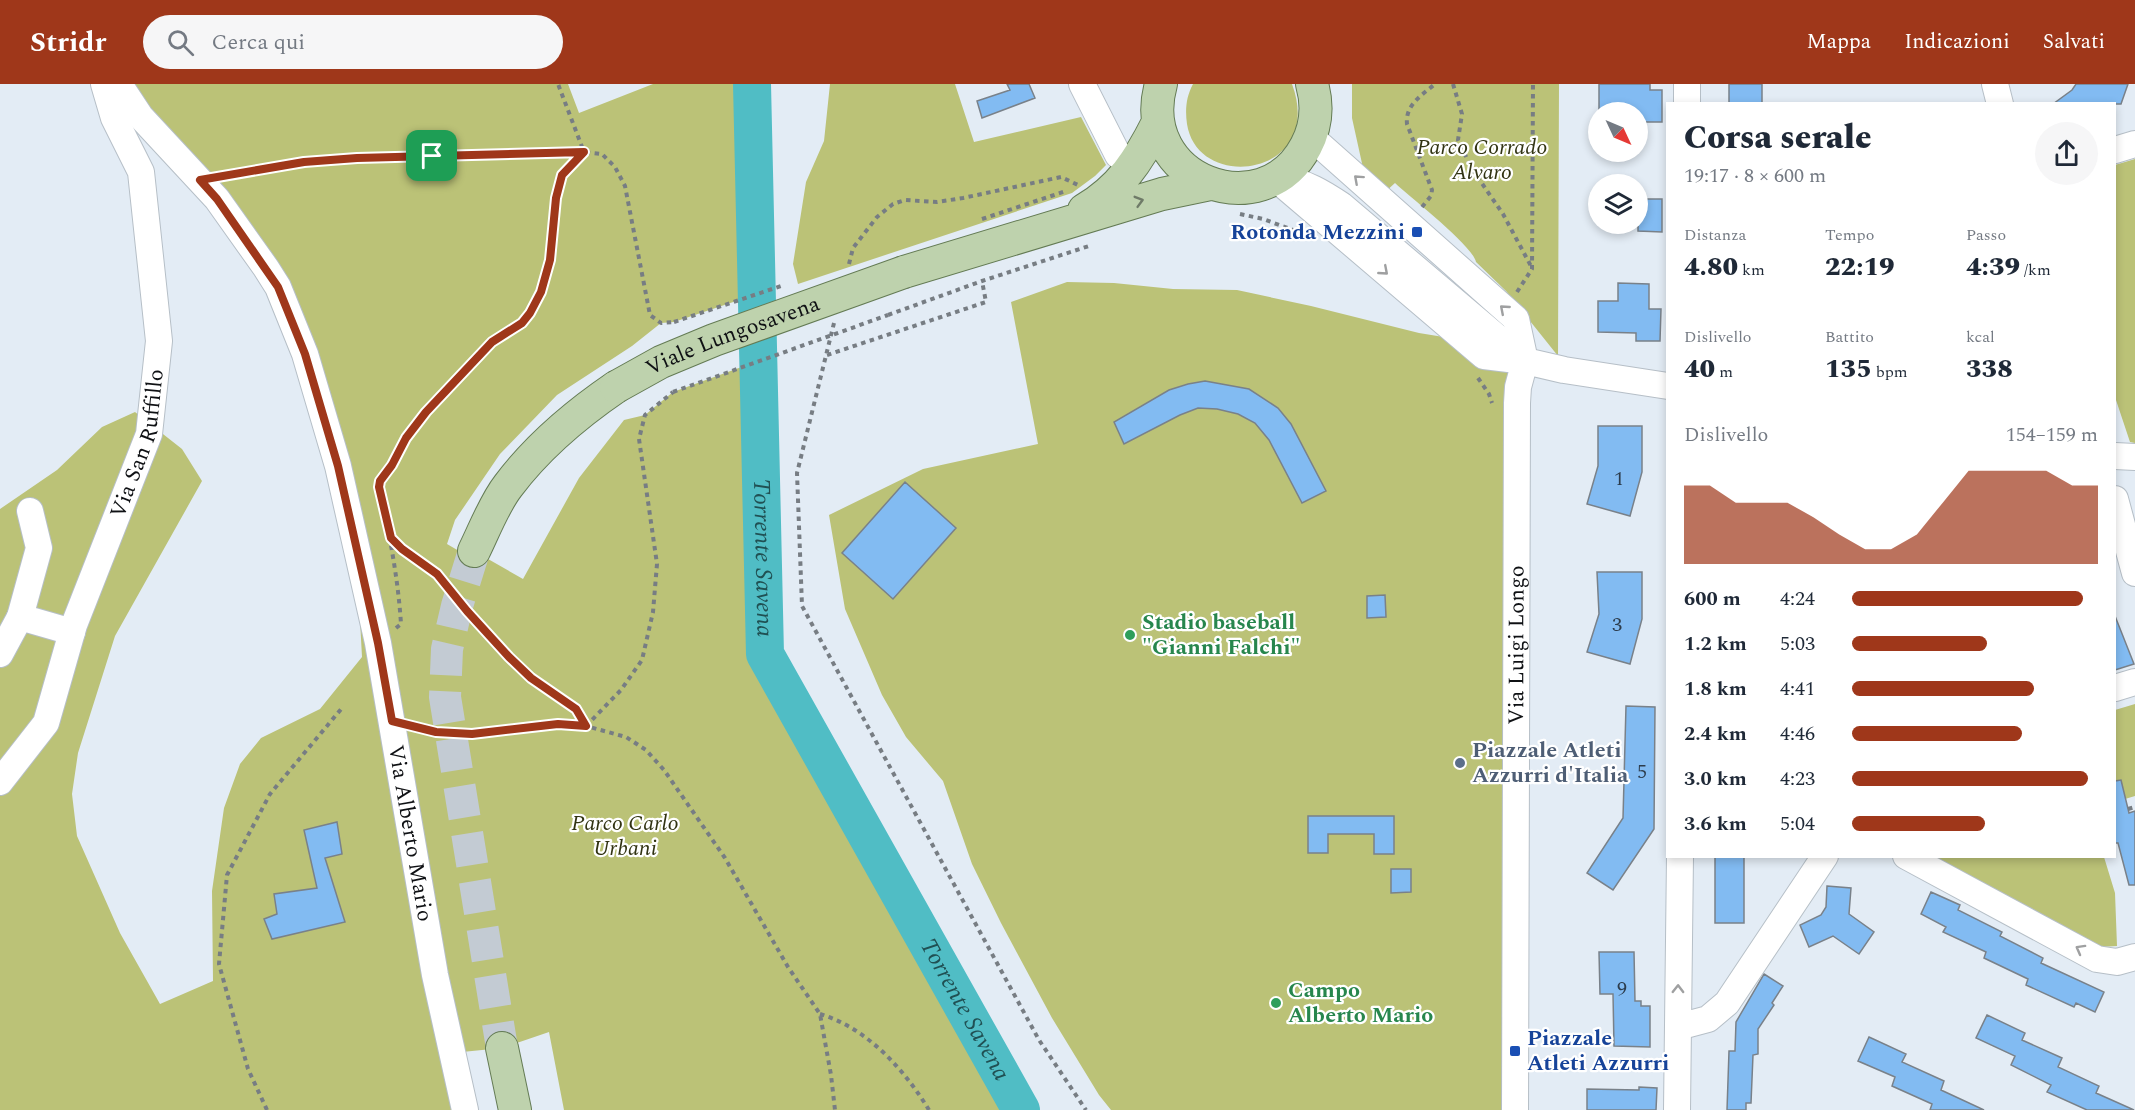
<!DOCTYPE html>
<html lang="it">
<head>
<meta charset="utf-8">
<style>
  body { margin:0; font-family:Spectral,serif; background:#f6f6f7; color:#1f2937; height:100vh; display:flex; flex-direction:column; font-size:22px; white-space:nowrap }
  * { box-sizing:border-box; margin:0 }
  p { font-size:20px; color:#747a83 }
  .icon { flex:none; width:33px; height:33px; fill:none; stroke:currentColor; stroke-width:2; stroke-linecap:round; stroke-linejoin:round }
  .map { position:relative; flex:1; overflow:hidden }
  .side { position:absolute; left:1666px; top:18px; width:450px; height:756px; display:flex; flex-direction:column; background:#fff; border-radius:0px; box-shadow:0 3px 9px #0003 }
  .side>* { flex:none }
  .needle { width:39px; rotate:134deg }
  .buttons { position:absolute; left:1588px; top:18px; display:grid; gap:12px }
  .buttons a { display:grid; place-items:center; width:60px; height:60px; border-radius:50%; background:#fff; box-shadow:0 3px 9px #0003; font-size:30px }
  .pin { position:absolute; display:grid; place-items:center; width:51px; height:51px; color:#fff; margin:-26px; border-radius:12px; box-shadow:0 3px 9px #0006 }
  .round { display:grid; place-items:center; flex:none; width:63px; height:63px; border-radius:32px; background:#f6f6f7 }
  .overview { display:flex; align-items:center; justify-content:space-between; height:102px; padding:0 18px }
  h1 { font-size:33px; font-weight:800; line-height:45px }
  .metrics { display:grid; grid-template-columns:repeat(3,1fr); gap:9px; height:102px; padding:6px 18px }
  .metrics div { display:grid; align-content:center }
  .metrics b { font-size:26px; font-weight:800 }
  .metrics small { font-size:16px; font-weight:400 }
  .metrics p { font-size:16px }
  .chart { height:168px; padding:12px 18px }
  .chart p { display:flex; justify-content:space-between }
  .chart svg { width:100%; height:108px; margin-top:6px; fill:#9f371a; opacity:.7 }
  ul { padding:0 18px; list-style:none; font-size:20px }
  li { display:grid; grid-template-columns:96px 72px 1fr; align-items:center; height:45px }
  li i { height:15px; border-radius:8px; background:#9f371a }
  header { display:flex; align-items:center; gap:36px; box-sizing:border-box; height:84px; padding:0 30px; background:#9f371a; color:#fff }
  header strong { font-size:28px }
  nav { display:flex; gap:33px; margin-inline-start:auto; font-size:21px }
  .search { width:420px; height:54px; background:#f6f6f7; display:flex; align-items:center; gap:15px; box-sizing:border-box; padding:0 21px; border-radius:33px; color:#747a83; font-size:22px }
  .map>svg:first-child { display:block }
  .green { fill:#bbc277 }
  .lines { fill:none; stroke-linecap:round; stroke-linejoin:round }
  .river { stroke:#50bdc5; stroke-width:38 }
  .building { fill:#82bbf2; stroke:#798189; stroke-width:1.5 }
  .major-tunnel { stroke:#c3cbd3; stroke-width:32; stroke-dasharray:32 16; stroke-linecap:butt }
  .minor-casing { stroke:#b6bfc7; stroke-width:28 }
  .major-casing { stroke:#647b54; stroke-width:34 }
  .path { stroke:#777d83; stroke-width:4; stroke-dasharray:4.5 4.5; stroke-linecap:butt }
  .minor { stroke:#fff; stroke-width:26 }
  .major { stroke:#bed2ad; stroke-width:32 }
  .major-bridge-casing { stroke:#647b54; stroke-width:34; stroke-linecap:butt }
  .path-bridge { stroke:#777d83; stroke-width:4; stroke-dasharray:4.5 4.5; stroke-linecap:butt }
  .major-bridge { stroke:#bed2ad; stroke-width:32 }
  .oneway { stroke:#9fa0a1 }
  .oneway2 { stroke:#6f7b68 }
  .route-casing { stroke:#fff; stroke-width:12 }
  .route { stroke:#9f371a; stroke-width:8 }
  .transit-dot { fill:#1a4fb4; stroke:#fff; stroke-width:2 }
  .leisure-dot { fill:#2e9e5b; stroke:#fff; stroke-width:2 }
  .service-dot { fill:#5c6f8a; stroke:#fff; stroke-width:2 }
  .labels { text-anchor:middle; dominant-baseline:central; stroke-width:4.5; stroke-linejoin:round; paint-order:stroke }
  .number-label { font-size:20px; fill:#2c3c4c }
  .park-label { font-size:22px; font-style:italic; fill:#313312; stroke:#fff }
  .transit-label { font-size:22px; font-weight:bold; fill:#164399; stroke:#fff; text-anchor:end }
  .street-label { font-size:22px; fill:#0f1114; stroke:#fff }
  .leisure-label { font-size:22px; font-weight:bold; fill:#27864d; stroke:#fff; text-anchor:start }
  .service-label { font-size:22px; font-weight:bold; fill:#4e5e75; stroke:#fff; text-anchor:start }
  .water-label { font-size:24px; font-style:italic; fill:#205053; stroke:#fff }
</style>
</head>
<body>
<header>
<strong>Stridr</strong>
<div class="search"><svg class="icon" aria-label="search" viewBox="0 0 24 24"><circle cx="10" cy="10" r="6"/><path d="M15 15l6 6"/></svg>Cerca qui</div>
<nav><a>Mappa</a><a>Indicazioni</a><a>Salvati</a></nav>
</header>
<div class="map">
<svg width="2135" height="1026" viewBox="0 0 2135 1026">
  <rect width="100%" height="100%" fill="#e3ecf5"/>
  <!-- green -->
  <path class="green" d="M113,0H568L579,29L653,0H751L754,211L674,238L661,239L632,262L557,311L500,370L455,436L447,460L459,467H474L523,495L579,394L624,336L645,331L673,308L758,277L765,570L1021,1026H564L549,948L502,964L452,969L465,1026H0V425L57,386L102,343L135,328L182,365L202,397L115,552L78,669L72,710L77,752L120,849L160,920L213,897L212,807L224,724L240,680L261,654L320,625L362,573L356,462L278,203Z
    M830,0H955L974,58L1081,33L1106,81L1095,92L1072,109L798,200L793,180L806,98L824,57Z
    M1193,0H1292C1326,92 1198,110 1187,40C1185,26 1186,13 1193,0Z
    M1352,0H1559L1558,272L1506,207L1476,178C1473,162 1410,113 1395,99L1384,109L1365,93L1352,34Z
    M2135,75V359L2130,358L2115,313V81Z
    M1067,198L1114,199L1173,205L1237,206L1311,222L1419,249L1523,266L1520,1026H1111L1099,1011L1052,934L1001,839L972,780L943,697L906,653L882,611L845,525L829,431L923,385L1038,360L1011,218Z
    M2135,620V712L2115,718V626Z
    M1934,773H2104L2115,809L2117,862L2099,863Z"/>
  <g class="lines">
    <!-- river -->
    <path class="river" id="s1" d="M752,0L765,570L1021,1026"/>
  </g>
  <!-- building -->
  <path class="building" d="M1007,0H1029L1035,14L982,34L977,17L1010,6Z
    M1599,0H1650V6H1662V38H1638V28H1599Z
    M1729,0H1762V20H1729Z
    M2076,0H2128L2121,20H2053L2072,6Z
    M1638,115H1662V148L1638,147Z
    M1618,199L1649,200V225H1661L1660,257H1636V249L1598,248V217H1618Z
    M1205,297L1249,305L1278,324L1291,340L1326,407L1302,419L1269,356L1255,339L1238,330L1217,325L1198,324L1180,331L1124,360L1114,338L1169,306L1188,300Z
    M1598,342H1642V388L1630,432L1587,420L1598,382Z
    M905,398L956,444L893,515L842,469Z
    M1597,488H1642V535L1630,580L1587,568L1599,530Z
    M1385,511L1386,533L1367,534V512Z
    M2115,532L2134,580L2115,586Z
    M1626,622L1655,623L1654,745L1613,806L1587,789L1623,734Z
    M2121,696L2129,729L2135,727V801H2129L2118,759H2115V697Z
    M1308,732H1394V770H1374V750H1328V769H1308Z
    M337,738L342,770L325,774L345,838L272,855L264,835L277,830L274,810L317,804L304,746Z
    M1715,772H1744V839H1715Z
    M1391,785H1411V808L1391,809Z
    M1827,802L1851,804L1849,830L1874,848L1859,870L1833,852L1809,863L1800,841L1821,831L1826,823Z
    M1931,808L1960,821L1958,826L2002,848L2000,852L2043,874L2041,879L2104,908L2095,928L2076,919L2074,923L2026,901L2028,895L1984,874L1986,868L1943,848L1946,843L1921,830Z
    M1599,868H1634L1635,917H1641V922H1650V963L1614,962L1613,910H1600Z
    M1764,890L1783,902L1772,919L1774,921L1758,945V970L1753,971L1751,1019H1746V1026H1727L1729,967H1735L1736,938Z
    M1987,931L2025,949L2022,956L2062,974L2058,983L2099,1002L2096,1009L2134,1026H2087L2047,1008L2051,1001L2011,981L2015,972L1976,954Z
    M1869,953L1906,970L1902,978L1944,997L1941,1006L1984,1026H1930L1932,1020L1892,1002L1895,993L1858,977Z
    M1639,1003L1657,1004L1656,1026H1587V1005L1639,1006Z"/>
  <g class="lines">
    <!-- major-tunnel -->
    <path class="major-tunnel" d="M474,467L457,522L447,565L445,613L502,964"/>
    <defs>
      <g id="minor">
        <path id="s2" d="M119,0L140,32L217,115L266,184L278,203L305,270L338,382L378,559L435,891L465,1026"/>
        <path d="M1082,0L1118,71"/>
        <path d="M1995,0L2000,20"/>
        <path d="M1687,20V0"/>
        <path d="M1311,53L1516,235L1525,277"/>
        <path d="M2115,66L2135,60"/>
        <path d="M1275,94L1484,272L1525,277L1564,286L1668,302"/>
        <path d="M1283,95C1305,98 1323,109 1341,121L1525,277"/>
        <path d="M2115,372L2135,373"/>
        <path d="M2115,415L2135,489"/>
        <path d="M30,427L39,464L20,533L72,548"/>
        <path d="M0,570L20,533"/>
        <path d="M2115,604L2135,598"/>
        <path id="s3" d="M0,698L46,639L74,541L149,350L159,257L141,88L114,34L104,0"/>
        <path d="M1906,772L2097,875L2117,878L2135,873"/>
        <path d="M1678,943L1708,935L1727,919L1825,772"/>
        <path id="s4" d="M1515,1026L1517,319L1518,303L1525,277"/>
        <path d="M1677,1026L1680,772"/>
      </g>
      <path id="major" d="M1161,0C1134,96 1263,144 1306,62C1316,43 1318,21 1312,0
        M1084,126C1120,105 1139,76 1157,40
        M904,188L1162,110L1210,100
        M474,467C484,447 494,420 508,402C538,362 575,331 616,303
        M502,964L515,1026"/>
    </defs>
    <!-- minor casing -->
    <use href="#minor" class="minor-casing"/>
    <!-- major casing -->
    <use href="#major" class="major-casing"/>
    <!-- path -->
    <path class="path" d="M1453,0L1462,30L1458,56L1472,85L1503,130L1532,184
      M227,91L305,78L357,74L584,68L602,70L615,83L625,102L650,231L661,239L674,238
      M1422,123L1431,112L1432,106L1407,40C1405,21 1422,11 1435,0
      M1240,130L1263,135L1304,150
      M982,135L1066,107
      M849,180L853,164L877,133L893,120L905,116L937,118L963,114L1061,93L1078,101
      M1517,208L1532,185L1533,0
      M888,231L982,197L1092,161
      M834,239L797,389L802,522L1039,956L1086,1026
      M827,271L986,218L982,197
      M1478,294L1489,310L1492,319
      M392,455L402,465L437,490L467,527L509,573L531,594L576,625L586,641
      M396,544L401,540C398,493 389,448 379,403L380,397L392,381L406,354L426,328L492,258L522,239L530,229L541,208L550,176L557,114L562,91L584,68L558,0
      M414,641L436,648L472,650L558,640L586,642L626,653L646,666L664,686L725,774L788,883L820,930L831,991L835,1026
      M586,642L621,606L642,576L653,528L657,480L639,355L645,331L673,308
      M2128,725L2135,723
      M820,930C867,944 904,985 929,1026
      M267,1026L248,985L219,880L227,791L270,710L342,624"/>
    <!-- minor -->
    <use href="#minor" class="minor"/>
    <!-- major -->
    <use href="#major" class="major"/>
    <defs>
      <g id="major-bridge">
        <path id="s5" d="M616,303L661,278L714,256L904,188"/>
      </g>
    </defs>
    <!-- major-bridge casing -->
    <use href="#major-bridge" class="major-bridge-casing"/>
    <!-- path-bridge -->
    <path class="path-bridge" d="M674,238L784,201
      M673,308L888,231"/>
    <!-- major-bridge -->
    <use href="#major-bridge" class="major-bridge"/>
  </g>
  <!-- one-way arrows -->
  <defs><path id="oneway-chevron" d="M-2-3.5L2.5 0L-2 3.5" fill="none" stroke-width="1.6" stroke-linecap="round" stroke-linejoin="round" transform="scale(1.5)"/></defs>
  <g class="oneway">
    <use href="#oneway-chevron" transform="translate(1358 95) rotate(-138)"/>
    <use href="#oneway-chevron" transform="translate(1384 187) rotate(41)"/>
    <use href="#oneway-chevron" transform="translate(1504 225) rotate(-139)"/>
    <use href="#oneway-chevron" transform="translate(2080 865) rotate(-151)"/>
    <use href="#oneway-chevron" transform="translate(1678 905) rotate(-89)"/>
  </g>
  <use class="oneway2" href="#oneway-chevron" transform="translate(1139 117) rotate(-16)"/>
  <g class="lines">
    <defs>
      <path id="route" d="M584,68L562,91L556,114L550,176L541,208L530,229L522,239L492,258L426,328L406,354L392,381L380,397L379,403L391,454L402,465L437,490L467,527L509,573L531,594L576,625L586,642L558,640L472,650L436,648L392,637L378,559L338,382L305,270L278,203L217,115L200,96L304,78L357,74Z"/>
    </defs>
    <!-- route casing -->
    <use href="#route" class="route-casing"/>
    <!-- route -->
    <use href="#route" class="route"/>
  </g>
  <!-- markers -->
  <g class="transit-dot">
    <rect x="1411" y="142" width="12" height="12" rx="3"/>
    <rect x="1509" y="961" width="12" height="12" rx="3"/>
  </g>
  <g class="leisure-dot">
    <circle cx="1130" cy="551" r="6"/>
    <circle cx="1276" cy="919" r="6"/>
  </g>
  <circle class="service-dot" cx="1460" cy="679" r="6"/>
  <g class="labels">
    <!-- number labels -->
    <g class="number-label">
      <text x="1619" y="395">1</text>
      <text x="1617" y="541">3</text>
      <text x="1642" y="688">5</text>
      <text x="1622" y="905">9</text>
    </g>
    <!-- park labels -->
    <g class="park-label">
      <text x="1482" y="63">Parco Corrado<tspan x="1482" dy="25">Alvaro</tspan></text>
      <text x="625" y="739">Parco Carlo<tspan x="625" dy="25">Urbani</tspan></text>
    </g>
    <!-- transit labels -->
    <g class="transit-label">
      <text x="1405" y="148">Rotonda Mezzini</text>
      <text x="1527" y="954" text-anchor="start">Piazzale<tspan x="1527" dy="25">Atleti Azzurri</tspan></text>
    </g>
    <!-- street labels -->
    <g class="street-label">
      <text stroke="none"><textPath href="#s5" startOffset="128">Viale Lungosavena</textPath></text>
      <text stroke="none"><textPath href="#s3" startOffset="370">Via San Ruffillo</textPath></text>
      <text stroke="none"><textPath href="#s4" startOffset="465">Via Luigi Longo</textPath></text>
      <text stroke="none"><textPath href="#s2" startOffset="822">Via Alberto Mario</textPath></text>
    </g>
    <!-- leisure labels -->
    <g class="leisure-label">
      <text x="1142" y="538">Stadio baseball<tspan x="1142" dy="25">"Gianni Falchi"</tspan></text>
      <text x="1288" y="906">Campo<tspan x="1288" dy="25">Alberto Mario</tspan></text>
    </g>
    <!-- service labels -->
    <g class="service-label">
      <text x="1472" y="666">Piazzale Atleti<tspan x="1472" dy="25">Azzurri d'Italia</tspan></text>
    </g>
    <!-- water labels -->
    <g class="water-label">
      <text stroke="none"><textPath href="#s1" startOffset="474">Torrente Savena</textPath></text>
      <text stroke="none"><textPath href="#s1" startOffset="978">Torrente Savena</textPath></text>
    </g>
  </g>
</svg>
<div class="buttons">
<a><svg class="needle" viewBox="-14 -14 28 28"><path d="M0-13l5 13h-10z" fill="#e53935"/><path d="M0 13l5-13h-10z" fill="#747a83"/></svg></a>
<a><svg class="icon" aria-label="layers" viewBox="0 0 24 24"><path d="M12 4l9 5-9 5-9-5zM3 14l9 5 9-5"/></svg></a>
</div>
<div class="pin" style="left:432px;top:72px;background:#1e9e55"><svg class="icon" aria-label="arrive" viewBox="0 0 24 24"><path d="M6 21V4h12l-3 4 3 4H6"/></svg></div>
<section class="side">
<div class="overview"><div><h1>Corsa serale</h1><p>19:17 · 8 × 600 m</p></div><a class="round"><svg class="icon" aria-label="share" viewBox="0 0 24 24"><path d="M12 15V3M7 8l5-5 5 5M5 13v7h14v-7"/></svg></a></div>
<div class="metrics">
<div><p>Distanza</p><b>4.80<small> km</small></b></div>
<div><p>Tempo</p><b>22:19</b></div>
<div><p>Passo</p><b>4:39<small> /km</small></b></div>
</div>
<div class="metrics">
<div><p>Dislivello</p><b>40<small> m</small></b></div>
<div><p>Battito</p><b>135<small> bpm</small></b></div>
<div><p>kcal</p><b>338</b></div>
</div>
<div class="chart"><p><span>Dislivello</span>154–159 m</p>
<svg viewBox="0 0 160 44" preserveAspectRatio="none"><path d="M0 44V12L10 12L20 19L30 19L40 19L50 25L60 32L70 38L80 38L90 32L100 19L110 6L120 6L130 6L140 6L150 12L160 12V44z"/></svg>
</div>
<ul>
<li><b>600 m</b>4:24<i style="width:94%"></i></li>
<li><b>1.2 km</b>5:03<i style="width:55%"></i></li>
<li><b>1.8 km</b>4:41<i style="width:74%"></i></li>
<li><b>2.4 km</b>4:46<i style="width:69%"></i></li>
<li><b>3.0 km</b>4:23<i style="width:96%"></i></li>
<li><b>3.6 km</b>5:04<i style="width:54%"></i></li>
</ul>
</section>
</div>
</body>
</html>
